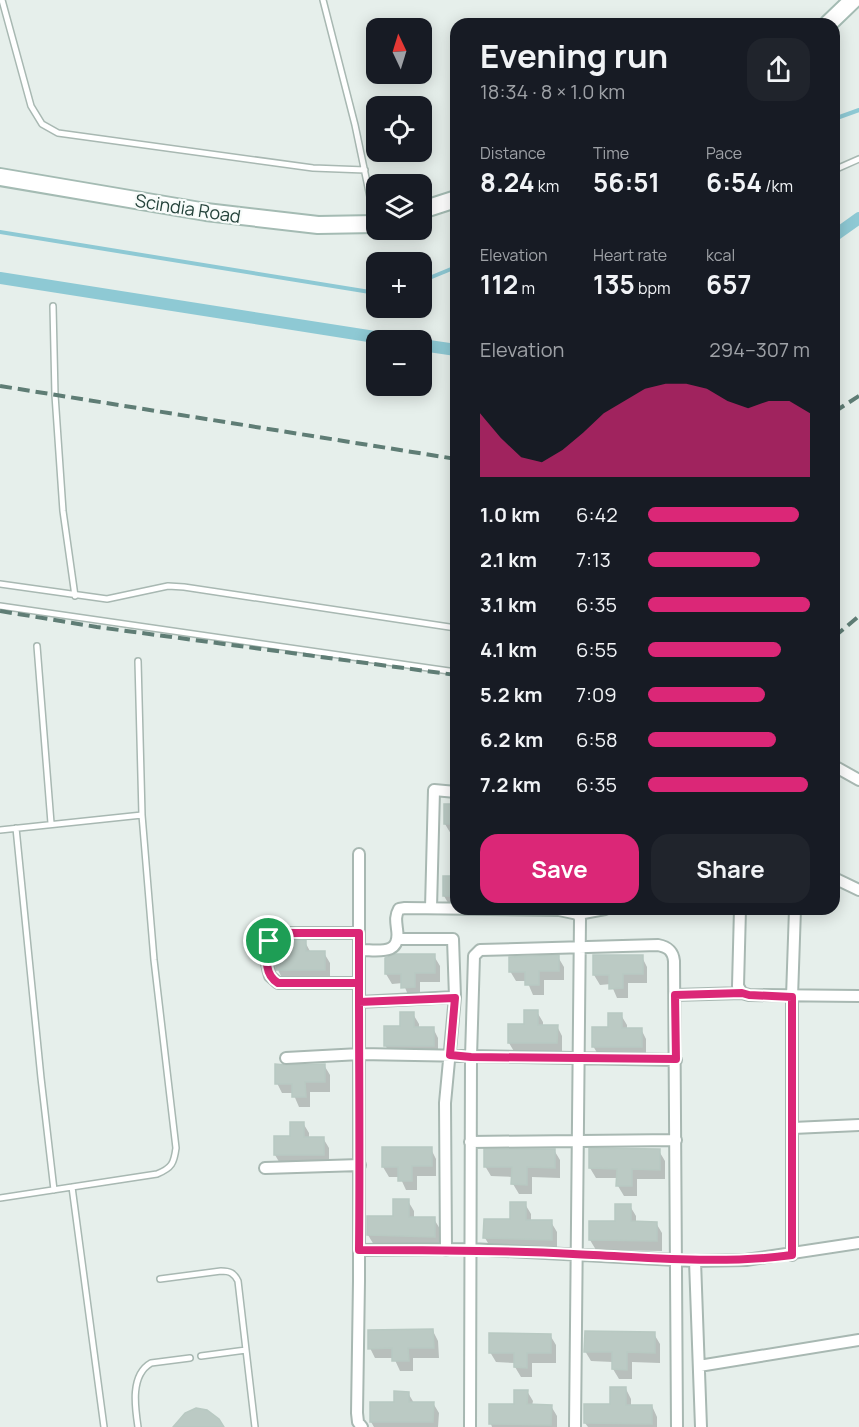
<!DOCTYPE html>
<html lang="en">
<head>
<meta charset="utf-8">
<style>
  body { margin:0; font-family:Manrope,sans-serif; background:#20242c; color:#f1f3f6; height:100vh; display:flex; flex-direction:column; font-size:22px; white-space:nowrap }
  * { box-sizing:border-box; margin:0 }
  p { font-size:20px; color:#9ea1a6 }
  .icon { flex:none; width:33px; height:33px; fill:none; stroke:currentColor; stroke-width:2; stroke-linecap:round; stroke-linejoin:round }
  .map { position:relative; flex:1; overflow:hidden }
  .panel { position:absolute; left:450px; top:18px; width:390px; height:897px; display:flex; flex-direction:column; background:#171b24; border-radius:18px; box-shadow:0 3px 15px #0003 }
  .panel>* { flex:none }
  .needle { width:39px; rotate:356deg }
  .fabs { position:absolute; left:366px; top:18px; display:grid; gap:12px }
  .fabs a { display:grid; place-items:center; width:66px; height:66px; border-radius:12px; background:#171b24; box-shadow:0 3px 15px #0003; font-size:30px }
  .pin { position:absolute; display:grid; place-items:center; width:51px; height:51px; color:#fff; margin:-26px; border:3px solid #fff; border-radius:50%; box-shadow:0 2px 6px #0007 }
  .round { display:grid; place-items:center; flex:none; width:63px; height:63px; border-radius:18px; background:#20242c }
  .summary { display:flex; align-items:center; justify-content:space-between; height:102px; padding:0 30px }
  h1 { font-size:33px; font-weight:700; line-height:45px }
  .stats { display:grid; grid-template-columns:repeat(3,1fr); gap:9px; height:102px; padding:6px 30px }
  .stats div { display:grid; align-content:center }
  .stats b { font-size:26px; font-weight:700 }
  .stats small { font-size:16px; font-weight:400 }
  .stats p { font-size:16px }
  .chart { height:168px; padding:12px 30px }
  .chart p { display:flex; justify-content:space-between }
  .chart svg { width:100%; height:108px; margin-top:6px; fill:#db2777; opacity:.7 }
  .cta { display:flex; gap:12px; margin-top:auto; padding:12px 30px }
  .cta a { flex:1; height:69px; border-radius:18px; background:#db2777; color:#fff; font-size:24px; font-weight:700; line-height:69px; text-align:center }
  .cta a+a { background:#20242c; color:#f1f3f6 }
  ul { padding:0 30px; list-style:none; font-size:20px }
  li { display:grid; grid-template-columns:96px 72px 1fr; align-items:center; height:45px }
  li i { height:15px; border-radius:8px; background:#db2777 }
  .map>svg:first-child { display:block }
  .shadow { fill:#0003 }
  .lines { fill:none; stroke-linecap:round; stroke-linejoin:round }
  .stream { stroke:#8ec9d4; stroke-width:4 }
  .canal { stroke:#8ec9d4; stroke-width:12 }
  .building { fill:#bbcac4; stroke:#b8c9c2; stroke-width:1.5 }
  .service-casing { stroke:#a8b8b2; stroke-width:8 }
  .minor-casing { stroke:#a8b8b2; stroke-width:14 }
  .secondary-casing { stroke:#a4bbb3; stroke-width:20 }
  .service { stroke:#fff; stroke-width:5 }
  .minor { stroke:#fff; stroke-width:10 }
  .secondary { stroke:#fff; stroke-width:16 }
  .rail { stroke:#5f7d75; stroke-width:4; stroke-dasharray:12 6; stroke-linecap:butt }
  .route-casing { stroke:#fff; stroke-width:12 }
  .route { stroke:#db2777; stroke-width:8 }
  .labels { text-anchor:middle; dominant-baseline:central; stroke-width:4.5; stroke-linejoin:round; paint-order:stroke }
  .street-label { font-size:18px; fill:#24423a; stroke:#f7fbf9 }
</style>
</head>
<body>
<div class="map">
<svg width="859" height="1427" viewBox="0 0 859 1427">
  <rect width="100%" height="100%" fill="#e6efeb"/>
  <!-- shadow -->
  <path class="shadow" d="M456,806V834H451L445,824Z
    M456,878V906H450L444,896Z
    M305,942L311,953H324L330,963V980H283L278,970Z
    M434,956L440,966V982H420V997H409L403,983L392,984L386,974Z
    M558,957L564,967V980H544V995H533L527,981H516L510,971Z
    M642,957L647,967V983H628V998H617L611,984L600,985L594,975Z
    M537,1012L543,1022V1026H557L562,1036V1053H515L509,1043V1025H526Z
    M413,1014L419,1024V1028H433L438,1038V1055H391L385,1045Z
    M621,1015L627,1025V1029H641L646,1039V1056H599L593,1046Z
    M324,1065L330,1075V1092H310V1107H299L293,1093H282L277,1083Z
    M303,1123L309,1133V1138H323L329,1148V1165H281L275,1155Z
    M431,1149L436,1159V1176H417V1190H406L400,1177H389L383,1167Z
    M554,1150L560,1160V1178L532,1177V1194H519L513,1184V1177L491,1176L485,1166Z
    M659,1151L665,1161V1179H637V1196H624L618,1186V1178H596L590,1168Z
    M408,1201L414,1211V1218L434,1219L440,1229V1246L374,1245L368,1235L394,1218Z
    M525,1204L531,1214V1221L551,1222L557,1232V1249L491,1248L485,1238L511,1221Z
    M630,1206L636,1216V1223H656L662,1233V1251L596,1250L590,1240L616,1223Z
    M433,1331L438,1341L439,1358H413V1371H400L394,1358H375L370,1348Z
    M654,1334L660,1344V1363L632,1362V1379H619L613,1369V1362L591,1361L585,1351Z
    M550,1335L556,1345V1363H532V1377H521L515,1367V1363L496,1362L490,1352Z
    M626,1389L631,1399V1406H652L657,1417V1427H588L585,1423L611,1406Z
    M527,1391L533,1401L532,1406H551L557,1416V1427H492L491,1424L515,1406Z
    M408,1393L414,1403H433L439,1413L438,1427H374L371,1422Z"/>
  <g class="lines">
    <!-- stream -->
    <path class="stream" d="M834,119L859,110
      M0,232L376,293
      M422,281L456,267"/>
    <!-- canal -->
    <path class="canal" d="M834,236L859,218
      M0,278L394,340
      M422,345L456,350"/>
  </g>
  <!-- building -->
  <path class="building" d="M444,804H456V824H444Z
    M443,876H456V896H443Z
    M292,940H306V951H325V970H276V950H292Z
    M396,954H435V973H415V987L401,988V974H385V958Z
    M559,955V971H539V985H525V972H509V957Z
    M593,955H643V974H623V988L609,989V975H593Z
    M524,1010H538V1025H558L557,1043H508V1024H524Z
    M400,1012H414V1027H434V1046H384V1026H400Z
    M608,1013H622V1028H642V1047H592V1027H608Z
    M275,1064L286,1065L325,1064V1082H305L306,1097H292V1084H275Z
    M290,1122H304V1137H324V1155H274V1136H290Z
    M382,1147H432V1166H412V1181H398V1167H382Z
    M589,1148L660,1149V1170L632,1169V1186H616L617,1169L589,1168Z
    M484,1149H555V1168L527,1167V1185L511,1184L512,1167H484Z
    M393,1199H409V1217H435V1237L367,1235V1216H393Z
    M510,1202H526V1220H552V1240L483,1238L484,1219H510Z
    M615,1204H631V1221L657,1222V1241L589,1240V1221H615Z
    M433,1329L434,1348H408L409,1361H392V1348L368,1349V1330Z
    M585,1331L655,1332V1353L627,1352V1370L612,1369V1352H584Z
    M489,1333L551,1334V1353H527V1368L514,1367V1353H489Z
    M610,1387H626V1405H652V1424L584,1423V1404H610Z
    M514,1390H528L527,1404L552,1405L551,1425L489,1424V1404H514Z
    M394,1391L409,1392V1402H434L433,1422H370V1402H394Z
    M196,1408L207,1410L219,1419L224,1427H173L185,1413Z"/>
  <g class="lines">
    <defs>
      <path id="service" d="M2,0L31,106L42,124L58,133L313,168L365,170
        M323,0L355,125L374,216
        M834,170L859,159
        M53,306L55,395L63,511L75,596
        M0,584L107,599L168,586L184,587L456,628
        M0,606L456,672
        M37,646L51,823
        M16,828L41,1078L54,1190
        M0,830L142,815
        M72,1187L104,1427
        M0,1198L157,1174C172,1168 174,1163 176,1148L154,960L142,815L138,661
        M160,1279L221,1271C230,1271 234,1273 238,1281L255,1427
        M201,1356L246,1350
        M138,1427C135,1407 130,1375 151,1363L190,1358"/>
      <path id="minor" d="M834,766L859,780
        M359,854V1281L357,1413L358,1422L362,1427
        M834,878L859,890
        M431,908L434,790L456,792
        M740,909L738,986L742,993L749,995L859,996
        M578,914L605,909
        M399,939H453L455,997L445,1103L446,1250
        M360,950C379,950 401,956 397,929C396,921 395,916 399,909L405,908L559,910L578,914L580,919L575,1427
        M359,983H278L270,976C267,967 263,944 273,937C276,935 279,934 282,933H359
        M675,995L742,993
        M359,1002L455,997
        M286,1058L360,1054L676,1060
        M793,1128L859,1125
        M470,1142L676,1140
        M265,1168L360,1165
        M359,1250L470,1249L695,1261L746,1260L859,1243
        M792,1255V997L795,909
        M695,1261L701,1427
        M699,1366L859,1340
        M470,1427L471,1057L474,956L480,950L658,945C668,947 673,951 674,961L677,1427"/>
      <path id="secondary" d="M828,24L853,0
        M0,177L206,212L318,225L376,224
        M422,210L456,199"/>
    </defs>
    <!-- service casing -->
    <use href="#service" class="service-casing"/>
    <!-- minor casing -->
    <use href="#minor" class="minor-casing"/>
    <!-- secondary casing -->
    <use href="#secondary" class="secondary-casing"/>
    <!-- service -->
    <use href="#service" class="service"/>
    <!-- minor -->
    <use href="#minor" class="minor"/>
    <!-- secondary -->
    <use href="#secondary" class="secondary"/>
    <!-- rail -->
    <path class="rail" d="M0,386L456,459
      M834,412L859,396
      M0,611L97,627L456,675
      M834,637L859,616"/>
  </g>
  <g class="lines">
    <defs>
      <path id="route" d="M269,941C267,957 263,974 278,983H359C359,1072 360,1161 359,1250C431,1250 502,1250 573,1254C647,1257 719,1265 792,1255V997L749,995L742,993L675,995L676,1059L471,1057L450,1055L455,998L359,1002V933H282L273,937L269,941"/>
    </defs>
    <!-- route casing -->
    <use href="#route" class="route-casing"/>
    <!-- route -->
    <use href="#route" class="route"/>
  </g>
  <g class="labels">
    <!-- street labels -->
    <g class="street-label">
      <text transform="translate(188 208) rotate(9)">Scindia Road</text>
    </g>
  </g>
</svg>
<div class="fabs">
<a><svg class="needle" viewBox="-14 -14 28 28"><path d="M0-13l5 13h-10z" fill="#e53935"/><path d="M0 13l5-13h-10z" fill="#9ea1a6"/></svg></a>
<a><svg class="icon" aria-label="locate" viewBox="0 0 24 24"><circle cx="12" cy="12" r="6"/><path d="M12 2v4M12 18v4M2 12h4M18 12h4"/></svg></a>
<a><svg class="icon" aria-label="layers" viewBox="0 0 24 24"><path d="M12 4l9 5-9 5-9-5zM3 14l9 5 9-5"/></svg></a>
<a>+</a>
<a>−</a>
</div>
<div class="pin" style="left:269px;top:941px;background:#1e9e55"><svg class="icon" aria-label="arrive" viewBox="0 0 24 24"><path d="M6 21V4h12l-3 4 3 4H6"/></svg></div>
<section class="panel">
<div class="summary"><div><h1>Evening run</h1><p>18:34 · 8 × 1.0 km</p></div><a class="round"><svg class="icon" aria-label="share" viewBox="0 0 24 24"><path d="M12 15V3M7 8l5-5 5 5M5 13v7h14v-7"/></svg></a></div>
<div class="stats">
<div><p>Distance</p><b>8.24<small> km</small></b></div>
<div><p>Time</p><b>56:51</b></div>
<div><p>Pace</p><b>6:54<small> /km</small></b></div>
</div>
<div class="stats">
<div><p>Elevation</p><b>112<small> m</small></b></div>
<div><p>Heart rate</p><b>135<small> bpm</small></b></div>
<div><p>kcal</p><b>657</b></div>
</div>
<div class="chart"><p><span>Elevation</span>294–307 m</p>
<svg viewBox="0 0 160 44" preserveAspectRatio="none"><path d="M0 44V18L10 28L20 36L30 38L40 33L50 26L60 18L70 13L80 8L90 6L100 6L110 8L120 13L130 16L140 13L150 13L160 18V44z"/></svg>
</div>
<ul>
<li><b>1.0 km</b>6:42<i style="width:93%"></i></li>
<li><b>2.1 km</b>7:13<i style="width:69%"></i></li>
<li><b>3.1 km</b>6:35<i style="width:100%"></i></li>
<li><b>4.1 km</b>6:55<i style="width:82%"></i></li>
<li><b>5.2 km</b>7:09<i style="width:72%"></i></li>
<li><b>6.2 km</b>6:58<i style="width:79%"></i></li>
<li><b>7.2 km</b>6:35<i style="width:99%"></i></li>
</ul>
<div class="cta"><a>Save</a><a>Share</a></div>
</section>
</div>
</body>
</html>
